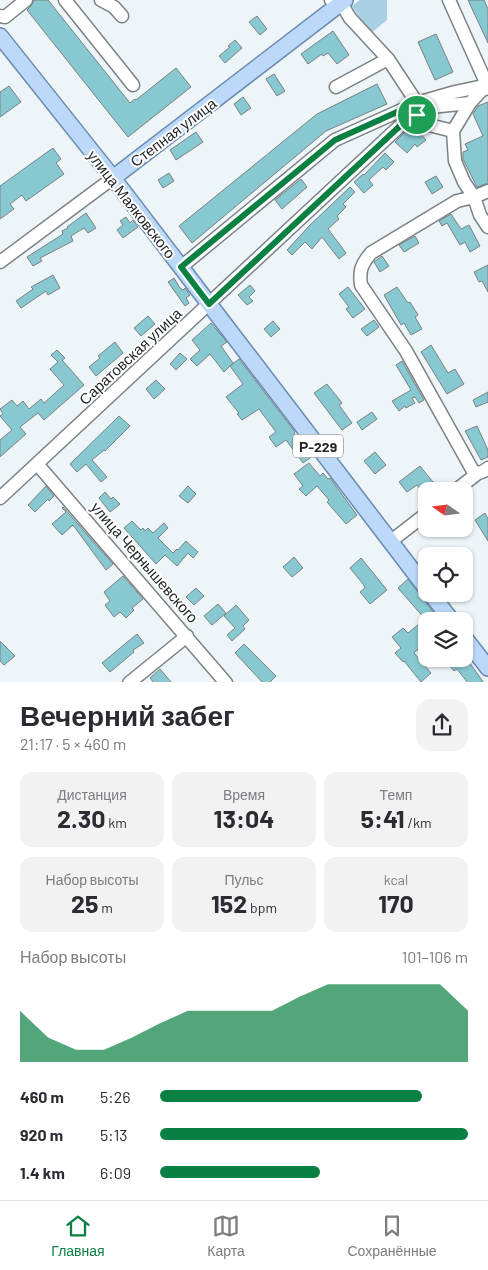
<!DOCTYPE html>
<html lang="ru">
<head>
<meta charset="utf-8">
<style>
  body { margin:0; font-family:Barlow,sans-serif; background:#f2f2f3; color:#2b2b33; height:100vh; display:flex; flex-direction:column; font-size:19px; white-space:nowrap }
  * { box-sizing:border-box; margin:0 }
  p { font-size:16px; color:#7c7c81 }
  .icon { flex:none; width:28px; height:28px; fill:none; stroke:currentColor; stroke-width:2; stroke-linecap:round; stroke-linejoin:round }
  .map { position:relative; height:682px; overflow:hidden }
  .side { display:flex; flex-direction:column; background:#fff; flex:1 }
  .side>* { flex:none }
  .needle { width:32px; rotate:284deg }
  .fabs { position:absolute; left:418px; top:482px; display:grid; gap:10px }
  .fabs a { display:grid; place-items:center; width:55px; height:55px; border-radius:10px; background:#fff; box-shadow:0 1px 4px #0004; font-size:25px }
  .pin { position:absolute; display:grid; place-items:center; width:42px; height:42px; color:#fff; margin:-21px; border:2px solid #fff; border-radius:50%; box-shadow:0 1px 5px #0007 }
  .round { display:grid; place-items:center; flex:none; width:52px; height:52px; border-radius:15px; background:#f2f2f3 }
  .head { display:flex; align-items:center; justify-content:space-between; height:85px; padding:0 20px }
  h1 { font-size:28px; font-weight:700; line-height:38px }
  .figures { display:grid; grid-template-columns:repeat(3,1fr); gap:8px; height:85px; padding:5px 20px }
  .figures div { display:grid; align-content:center; border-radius:12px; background:#f2f2f3; text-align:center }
  .figures b { font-size:25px; font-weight:700 }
  .figures small { font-size:14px; font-weight:400 }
  .figures p { font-size:14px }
  .chart { height:140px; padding:10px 20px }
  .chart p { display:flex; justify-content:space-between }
  .chart svg { width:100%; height:90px; margin-top:5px; fill:#0b8043; opacity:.7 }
  ul { padding:0 20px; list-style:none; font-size:16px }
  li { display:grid; grid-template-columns:80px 60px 1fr; align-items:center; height:38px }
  li i { height:12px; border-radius:6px; background:#0b8043 }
  .dock { display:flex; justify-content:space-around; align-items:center; height:70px; border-top:1px solid #e1e1e2; background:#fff; font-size:14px; color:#7c7c81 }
  .dock a { display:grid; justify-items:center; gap:2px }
  .dock .current { color:#0b8043 }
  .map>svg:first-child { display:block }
  .green { fill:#a9cfe3 }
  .building { fill:#87c8d1; stroke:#7a8283 }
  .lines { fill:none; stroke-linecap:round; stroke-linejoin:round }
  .minor-casing { stroke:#7b8286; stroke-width:15 }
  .major-casing { stroke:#6a8aaf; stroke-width:18 }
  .minor { stroke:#fff; stroke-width:12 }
  .major { stroke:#bcd9fa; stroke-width:15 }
  .route-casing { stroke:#fff; stroke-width:10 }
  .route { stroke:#0b8043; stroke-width:6 }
  .labels { text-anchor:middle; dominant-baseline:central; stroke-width:4; stroke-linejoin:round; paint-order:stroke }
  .shield { fill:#fff; stroke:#666869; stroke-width:1 }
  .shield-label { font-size:14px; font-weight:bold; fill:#242729 }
  .street-label { font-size:15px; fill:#242729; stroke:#fff }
</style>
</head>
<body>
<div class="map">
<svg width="488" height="683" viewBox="0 0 488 683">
  <rect width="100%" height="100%" fill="#edf5f9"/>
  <!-- green -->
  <path class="green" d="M360,0H387V20L370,34L352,6Z"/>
  <!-- building -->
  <path class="building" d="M34,0H48L130,103L135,99L136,100L176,68L191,87L128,137L27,10L31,6Z
    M468,0H484L488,9V43Z
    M257,16L267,29L260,35L249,22Z
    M333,31L349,55L337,64L328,53L323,56L322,54L308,64L301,54Z
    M436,34L453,72L435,80L418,42Z
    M235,40L242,48L225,63L219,56L230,47L228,46Z
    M274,74L285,91L277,96L266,79Z
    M377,84L387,104L326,131L192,243L179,226L317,114Z
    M9,86L21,102L0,117V92Z
    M243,97L251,108L241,115L234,104Z
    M488,102V183L477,187L463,159V152L468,150L465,144L483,136L473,114L478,106Z
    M413,129L418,131L426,140L417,147L415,144L407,153L395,142L405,132Z
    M196,132L203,142L176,160L170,150Z
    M53,148L61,159L56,163L64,174L26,201L22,195L10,204L14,209L0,219V186Z
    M385,153L394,162L386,170L383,167L369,180L373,185L364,193L354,182L363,174L364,175Z
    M169,173L174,181L163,188L158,180Z
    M436,176L443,187L432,194L425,182Z
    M301,179L307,187L282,209L275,200Z
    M350,187L355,192L343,204L346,207L337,216L339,219L328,229L346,253L339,259L322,237L312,249L305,242L292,255L287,250L309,226Z
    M86,213L96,228L88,233L84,228L71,236L73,241L40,258L42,261L33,266L27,257L63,234L62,231L68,228L67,227Z
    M451,214L461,229L469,225L480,246L470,252L465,242L460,245L447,223L442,226L439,221Z
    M126,217L130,223L133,220L138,227L123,238L117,230L123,225L120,221Z
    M415,236L419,243L404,252L399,245Z
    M382,256L389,266L380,272L374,262Z
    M488,265V292L482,281L479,282L474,272Z
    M53,275L60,288L48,295L46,291L21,308L16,301L33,289L31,287Z
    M174,278L180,288L183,290L185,288L190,295L186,298L189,303L185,306L168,282Z
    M250,285L255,291L249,297L253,301L247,305L238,295Z
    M348,287L365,309L353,318L346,309L349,307L339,294Z
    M397,287L408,303L410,302L418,315L415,317L422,329L411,335L404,323L401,325L384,295Z
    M148,316L155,324L141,336L134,328Z
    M374,320L379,327L367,336L361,329Z
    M273,321L280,329L271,337L264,329Z
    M211,323L227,342L221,346L233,363L224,372L210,354L197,366L190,359L200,350L192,340Z
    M115,342L123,353L96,376L89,367L100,358L98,356Z
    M431,345L448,373L455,369L464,384L447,394L421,352Z
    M57,350L65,358L62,360L84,385L44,420L38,413L20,427L26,434L0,457V440L12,430L0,416L3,414L0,409L12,400L17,406L23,401L29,409L41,399L44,403L64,385L50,369L58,362L51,355Z
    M180,353L187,359L176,370L170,364Z
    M239,359L295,432L294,434L305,450L307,448L313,456L303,463L286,440L276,447L269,437L276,432L259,409L242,420L237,414L239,413L226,397L243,384L230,366Z
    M402,361L424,400L419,403L415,397L412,398L415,403L406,408L405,406L399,411L392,401L411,390L396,365Z
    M156,380L165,389L154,399L146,389Z
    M327,384L342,403L339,405L352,423L342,430L314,393Z
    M488,392V402L476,407L473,400Z
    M372,412L377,419L362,430L357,422Z
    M119,416L130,426L105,451L104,450L92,460L107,477L101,482L86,464L77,472L70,464Z
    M477,426L488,450V457L481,460L465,431Z
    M375,452L386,465L375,474L364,461Z
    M309,463L320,476L323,473L328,479L330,478L357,515L346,524L327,502L329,500L317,486L306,496L299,489L303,486L294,474Z
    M420,466L433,482L421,490L417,485L407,492L399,482Z
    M46,486L54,496L49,501L48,499L35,512L28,505Z
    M188,486L196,494L188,503L179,496Z
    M105,492L111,499L113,497L120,504L110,512L99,498Z
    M63,507L113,564L106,570L73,525L62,535L52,524L66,512L62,508Z
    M485,513L488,519V541L475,520Z
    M132,521L141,530L143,528L145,531L148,528L153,533L164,523L168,528L158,538L173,553L177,549L178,550L186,541L198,552L193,558L188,553L177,566L165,555L156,564L124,528Z
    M294,557L303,568L292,577L283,567Z
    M361,558L387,590L370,604L360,592L365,588L363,584L350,568Z
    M123,576L143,599L132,608L134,610L126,618L120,612L114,617L105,605L110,601L104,592Z
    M408,579L440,621H426V642L414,653L431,673L421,682L404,661L403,662L395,653L401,648L392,637L403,628L408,633L425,619L398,588Z
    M196,588L204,596L194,605L186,597Z
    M218,604L226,613L212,625L204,616Z
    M236,605L249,620L243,626L245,629L232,641L227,635L235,628L224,616Z
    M137,634L144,643L133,650L134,652L110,672L102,663Z
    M0,641L15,656L4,665L0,661Z
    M244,644L276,676L269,683H263L235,653Z
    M456,659H467L484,683H468L457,669L454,671L449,665Z
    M160,669L172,683H154L150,678Z"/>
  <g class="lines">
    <defs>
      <path id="minor" d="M65,0L133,85
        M101,0L114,7L122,16
        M331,0L341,3L350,18L388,59L417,103V122L453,131L455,161L464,182L474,197L480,215L488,227
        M449,0L488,87
        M0,16L5,17L26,0
        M336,87L388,59
        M423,110L440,106L470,103L482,90L488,88
        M453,131L470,103
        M488,191L474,197L457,201L371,253C361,265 359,271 361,285L406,351L473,471C480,474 483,472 488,468
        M0,262L113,178
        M181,267L335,140L417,103L455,92L488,85
        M38,465L226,683
        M455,491L478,473
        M0,498L401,125L412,121L417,122
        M391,541L426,514
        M129,683L187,636"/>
      <path id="major" d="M0,36L113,178L426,588
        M113,178L345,0
        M431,594L452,621
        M464,637L488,668"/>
    </defs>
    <!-- minor casing -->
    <use href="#minor" class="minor-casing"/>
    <!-- major casing -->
    <use href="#major" class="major-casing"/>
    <!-- minor -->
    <use href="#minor" class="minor"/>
    <!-- major -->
    <use href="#major" class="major"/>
  </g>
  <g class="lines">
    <defs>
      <path id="route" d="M417,103V122L412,121L401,125L209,304L181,267L335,140Z"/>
    </defs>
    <!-- route casing -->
    <use href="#route" class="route-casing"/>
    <!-- route -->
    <use href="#route" class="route"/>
  </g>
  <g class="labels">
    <!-- shield labels -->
    <rect class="shield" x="293" y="434.5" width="50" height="23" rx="4"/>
    <g class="shield-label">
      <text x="318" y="446">Р-229</text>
    </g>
    <!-- street labels -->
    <g class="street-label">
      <text transform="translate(173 132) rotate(-37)">Степная улица</text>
      <text transform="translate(132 204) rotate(52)">улица Маяковского</text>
      <text transform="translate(130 356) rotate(-43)">Саратовская улица</text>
      <text transform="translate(145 562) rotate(49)">улица Чернышевского</text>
    </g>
  </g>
</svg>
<div class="fabs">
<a><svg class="needle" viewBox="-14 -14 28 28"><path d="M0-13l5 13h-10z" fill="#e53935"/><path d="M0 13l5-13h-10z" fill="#7c7c81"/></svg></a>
<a><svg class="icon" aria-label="locate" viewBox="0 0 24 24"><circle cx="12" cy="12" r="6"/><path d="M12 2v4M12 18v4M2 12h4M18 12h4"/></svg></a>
<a><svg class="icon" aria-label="layers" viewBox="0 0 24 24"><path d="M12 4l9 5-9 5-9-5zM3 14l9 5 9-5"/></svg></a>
</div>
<div class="pin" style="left:417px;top:115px;background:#1e9e55"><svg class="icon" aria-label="arrive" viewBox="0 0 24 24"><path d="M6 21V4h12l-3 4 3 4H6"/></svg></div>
</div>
<section class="side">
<div class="head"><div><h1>Вечерний забег</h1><p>21:17 · 5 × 460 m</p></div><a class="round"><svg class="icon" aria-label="share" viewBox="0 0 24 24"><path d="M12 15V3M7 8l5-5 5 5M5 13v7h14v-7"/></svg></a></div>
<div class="figures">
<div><p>Дистанция</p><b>2.30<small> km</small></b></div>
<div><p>Время</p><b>13:04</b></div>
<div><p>Темп</p><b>5:41<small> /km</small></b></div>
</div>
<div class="figures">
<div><p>Набор высоты</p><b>25<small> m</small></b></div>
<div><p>Пульс</p><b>152<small> bpm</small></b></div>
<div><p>kcal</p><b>170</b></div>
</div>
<div class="chart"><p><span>Набор высоты</span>101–106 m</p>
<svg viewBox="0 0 160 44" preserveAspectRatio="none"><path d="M0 44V19L10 32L20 38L30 38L40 32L50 25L60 19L70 19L80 19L90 19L100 12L110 6L120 6L130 6L140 6L150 6L160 19V44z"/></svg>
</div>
<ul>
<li><b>460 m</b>5:26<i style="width:85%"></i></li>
<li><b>920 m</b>5:13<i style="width:100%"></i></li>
<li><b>1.4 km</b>6:09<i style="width:52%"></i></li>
</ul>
</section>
<nav class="dock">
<a class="current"><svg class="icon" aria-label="home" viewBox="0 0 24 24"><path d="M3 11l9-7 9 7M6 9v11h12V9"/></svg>Главная</a>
<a><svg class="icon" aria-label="map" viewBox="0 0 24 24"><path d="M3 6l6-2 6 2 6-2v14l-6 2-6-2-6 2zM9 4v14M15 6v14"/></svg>Карта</a>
<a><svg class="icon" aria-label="saved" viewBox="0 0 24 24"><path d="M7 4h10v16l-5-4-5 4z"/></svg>Сохранённые</a>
</nav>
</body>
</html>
